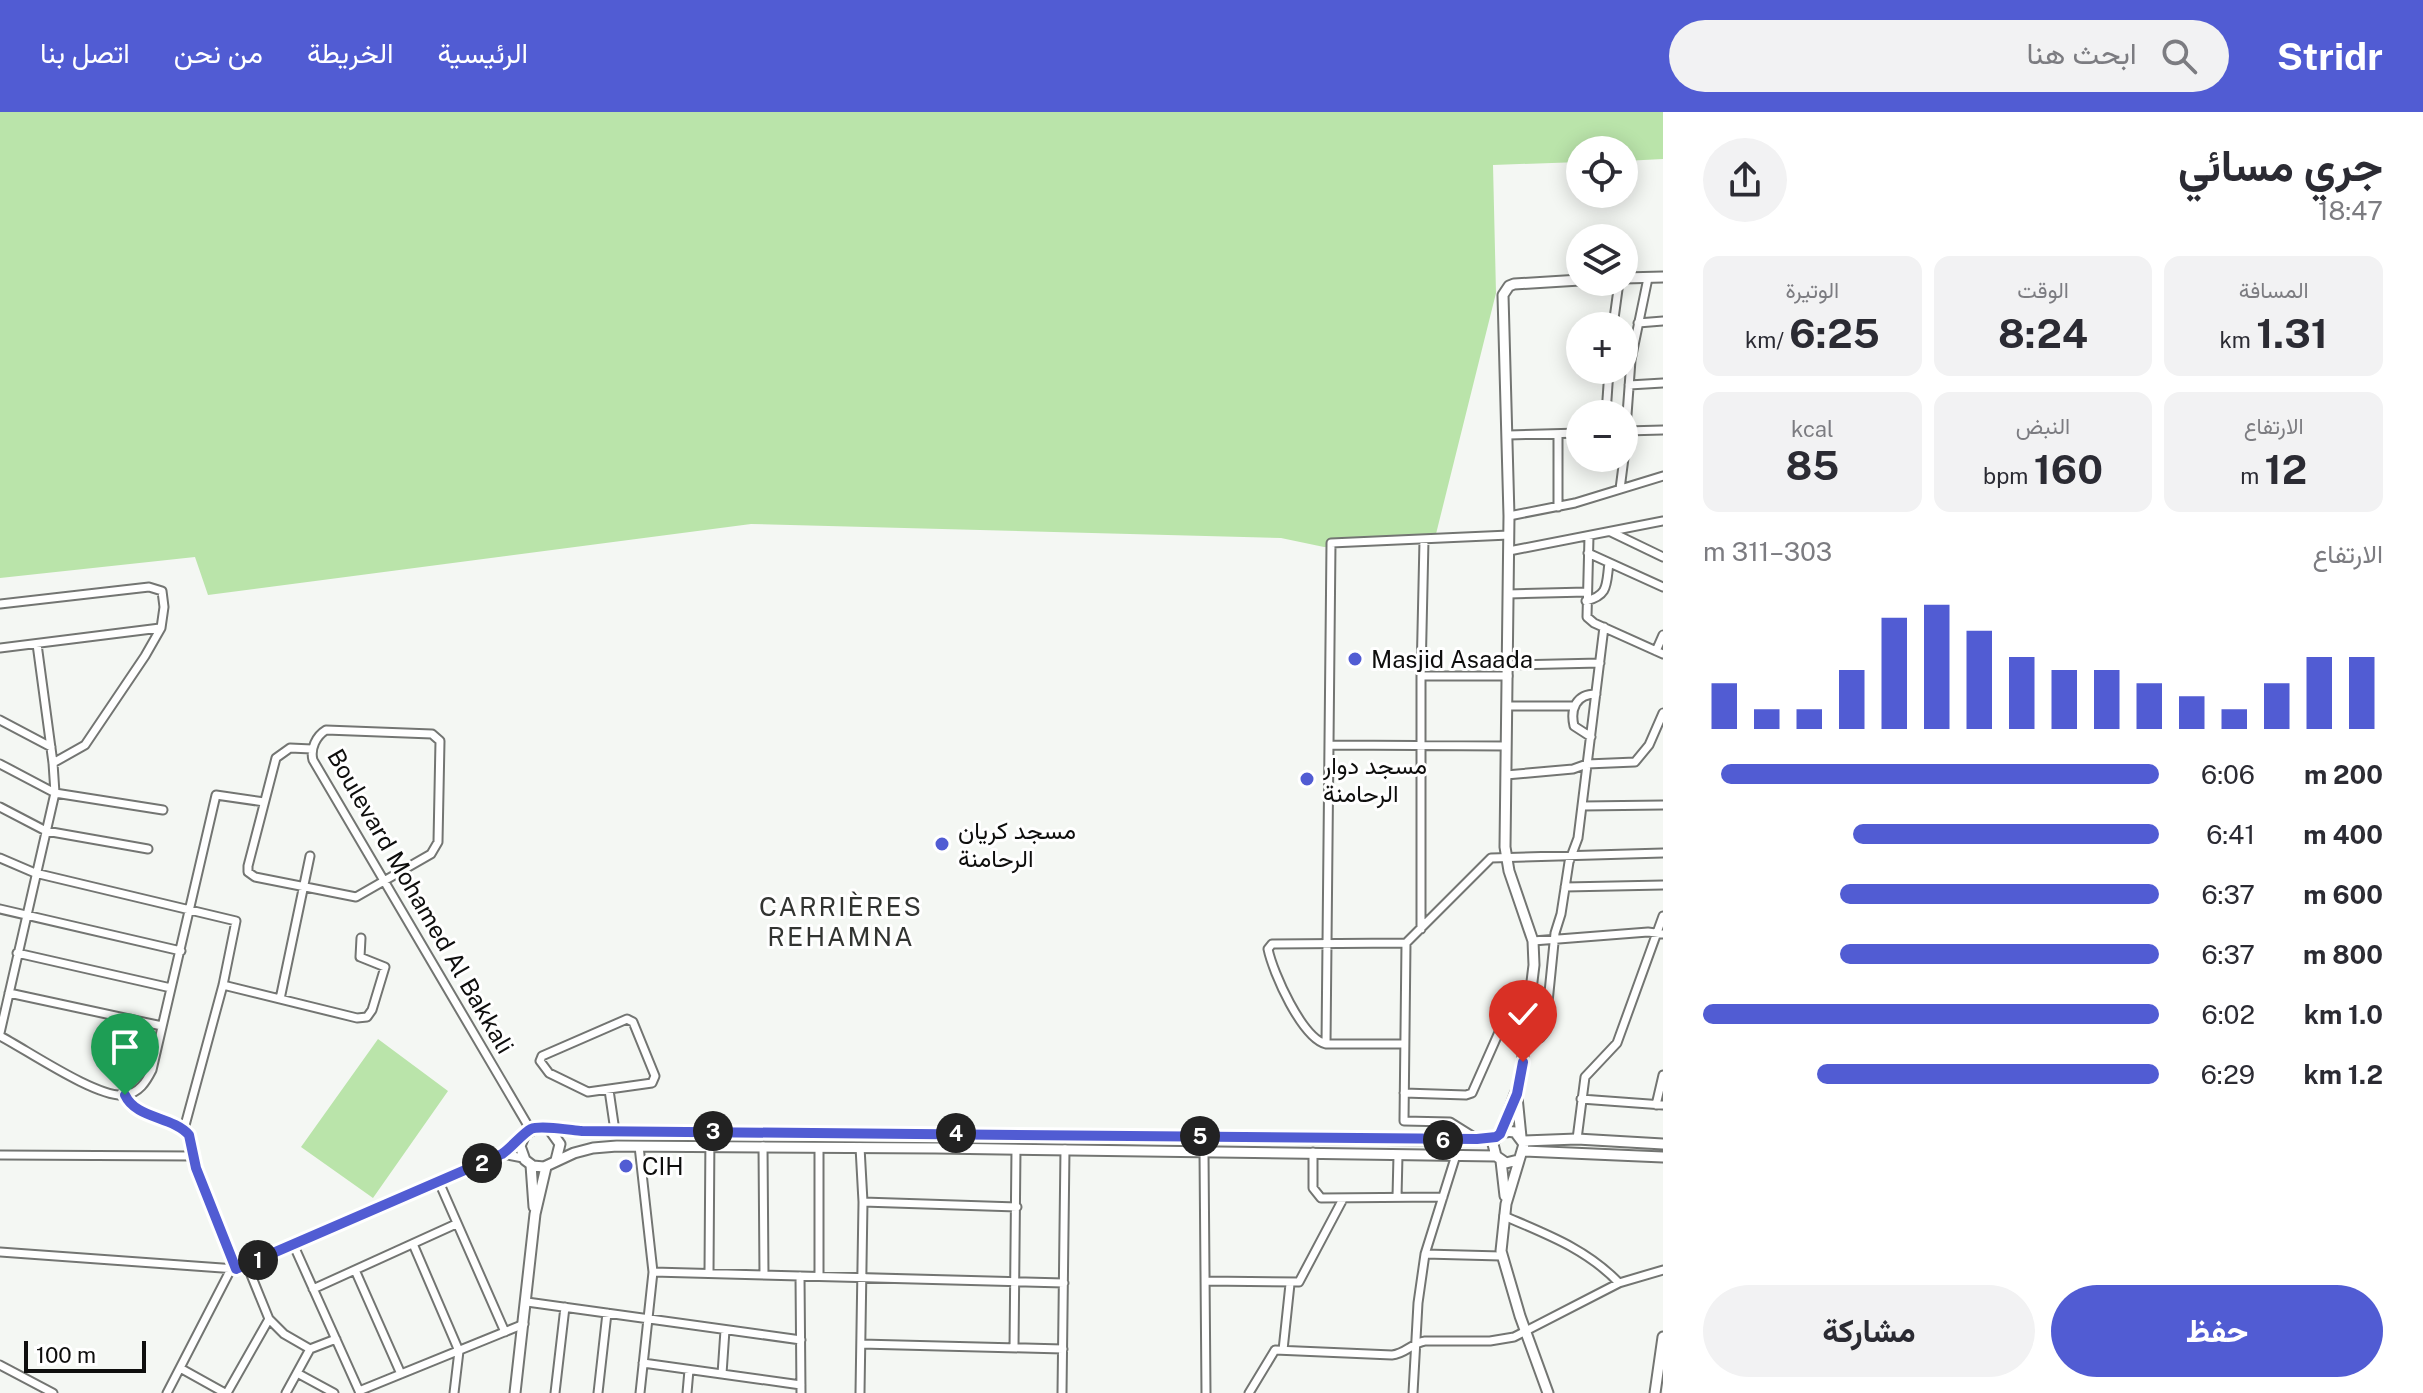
<!DOCTYPE html>
<html lang="ar">
<head>
<meta charset="utf-8">
<style>
  body { margin:0; font-family:"Public Sans",Vazirmatn,sans-serif; background:#f2f2f3; color:#2b2b33; direction:rtl; height:100vh; display:flex; flex-direction:column; font-size:30px; white-space:nowrap }
  * { box-sizing:border-box; margin:0 }
  p { font-size:26px; color:#7c7c81 }
  .icon { flex:none; width:44px; height:44px; fill:none; stroke:currentColor; stroke-width:2; stroke-linecap:round; stroke-linejoin:round }
  .map { position:relative; flex:1; overflow:hidden; direction:ltr }
  .panel { display:flex; flex-direction:column; background:#fff; width:760px }
  .panel>* { flex:none }
  .fabs { position:absolute; left:1566px; top:24px; display:grid; gap:16px }
  .fabs a { display:grid; place-items:center; width:72px; height:72px; border-radius:50%; background:#fff; box-shadow:0 4px 20px #0003; font-size:40px }
  .scale { position:absolute; left:24px; bottom:20px; width:122px; box-sizing:border-box; padding-left:8px; border:4px solid #0e0e0d; border-top:0; font-size:22px; line-height:28px; white-space:nowrap; color:#0e0e0d; -webkit-text-stroke:6px #fff; paint-order:stroke }
  .pin { position:absolute; display:grid; place-items:center; width:68px; height:68px; color:#fff; margin:-82px -34px; border-radius:50% 50% 50% 0; rotate:-45deg; box-shadow:0 0 8px #0007 }
  .pin .icon { rotate:45deg }
  .km { position:absolute; width:40px; height:40px; margin:-20px; border-radius:50%; background:#222; color:#fff; font-size:22px; line-height:40px; text-align:center }
  .round { display:grid; place-items:center; flex:none; width:84px; height:84px; border-radius:42px; background:#f2f2f3 }
  .headline { display:flex; align-items:center; justify-content:space-between; height:136px; padding:0 40px }
  h1 { font-size:44px; font-weight:700; line-height:60px }
  .figures { display:grid; grid-template-columns:repeat(3,1fr); gap:12px; height:136px; padding:8px 40px }
  .figures div { display:grid; align-content:center; border-radius:16px; background:#f2f2f3; text-align:center }
  .figures b { font-size:40px; font-weight:700 }
  .figures small { font-size:22px; font-weight:400 }
  .figures p { font-size:22px }
  .chart { height:224px; padding:16px 40px }
  .chart p { display:flex; justify-content:space-between }
  .chart svg { width:100%; height:144px; margin-top:8px; stroke:#515cd3; stroke-width:6 }
  .cta { display:flex; gap:16px; margin-top:auto; padding:16px 40px }
  .cta a { flex:1; height:92px; border-radius:48px; background:#515cd3; color:#fff; font-size:32px; font-weight:700; line-height:92px; text-align:center }
  .cta a+a { background:#f2f2f3; color:#2b2b33 }
  ul { padding:0 40px; list-style:none; font-size:26px }
  li { display:grid; grid-template-columns:128px 96px 1fr; align-items:center; height:60px }
  li i { height:20px; border-radius:10px; background:#515cd3 }
  header { display:flex; align-items:center; gap:48px; box-sizing:border-box; height:112px; padding:0 40px; background:#515cd3; color:#fff }
  header strong { font-size:38px }
  nav { display:flex; gap:44px; margin-inline-start:auto; font-size:28px }
  .search { width:560px; height:72px; background:#f2f2f3; display:flex; align-items:center; gap:20px; box-sizing:border-box; padding:0 28px; border-radius:44px; color:#7c7c81; font-size:30px }
  main { display:flex; flex:1; min-height:0 }
  .map>svg:first-child { display:block }
  .green { fill:#bae4aa }
  .lines { fill:none; stroke-linecap:round; stroke-linejoin:round }
  .minor-casing { stroke:#737572; stroke-width:11 }
  .tertiary-casing { stroke:#737572; stroke-width:13 }
  .minor { stroke:#fff; stroke-width:7 }
  .tertiary { stroke:#fff; stroke-width:9 }
  .route-casing { stroke:#fff; stroke-width:16 }
  .route { stroke:#515cd3; stroke-width:10 }
  .poi-dot { fill:#515cd3; stroke:#fff; stroke-width:3 }
  .labels { text-anchor:middle; dominant-baseline:central; stroke-width:6; stroke-linejoin:round; paint-order:stroke }
  .poi-label { font-size:24px; fill:#0e0e0d; stroke:#fff; text-anchor:start }
  .street-label { font-size:24px; fill:#0e0e0d; stroke:#fff }
  .neighbourhood-label { font-size:26px; letter-spacing:2px; fill:#323431; stroke:#fff }
</style>
</head>
<body>
<header>
<strong>Stridr</strong>
<div class="search"><svg class="icon" aria-label="search" viewBox="0 0 24 24"><circle cx="10" cy="10" r="6"/><path d="M15 15l6 6"/></svg>ابحث هنا</div>
<nav><a>الرئيسية</a><a>الخريطة</a><a>من نحن</a><a>اتصل بنا</a></nav>
</header>
<main>
<section class="panel">
<div class="headline"><div><h1>جري مسائي</h1><p>18:47</p></div><a class="round"><svg class="icon" aria-label="share" viewBox="0 0 24 24"><path d="M12 15V3M7 8l5-5 5 5M5 13v7h14v-7"/></svg></a></div>
<div class="figures">
<div><p>المسافة</p><b>1.31<small> km</small></b></div>
<div><p>الوقت</p><b>8:24</b></div>
<div><p>الوتيرة</p><b>6:25<small> /km</small></b></div>
</div>
<div class="figures">
<div><p>الارتفاع</p><b>12<small> m</small></b></div>
<div><p>النبض</p><b>160<small> bpm</small></b></div>
<div><p>kcal</p><b>85</b></div>
</div>
<div class="chart"><p><span>الارتفاع</span>303–311 m</p>
<svg viewBox="0 0 160 44" preserveAspectRatio="none"><path d="M5 44V30M15 44V38M25 44V38M35 44V26M45 44V10M55 44V6M65 44V14M75 44V22M85 44V26M95 44V26M105 44V30M115 44V34M125 44V38M135 44V30M145 44V22M155 44V22"/></svg>
</div>
<ul>
<li><b>200 m</b>6:06<i style="width:96%"></i></li>
<li><b>400 m</b>6:41<i style="width:67%"></i></li>
<li><b>600 m</b>6:37<i style="width:70%"></i></li>
<li><b>800 m</b>6:37<i style="width:70%"></i></li>
<li><b>1.0 km</b>6:02<i style="width:100%"></i></li>
<li><b>1.2 km</b>6:29<i style="width:75%"></i></li>
</ul>
<div class="cta"><a>حفظ</a><a>مشاركة</a></div>
</section>
<div class="map">
<svg width="1663" height="1281" viewBox="0 0 1663 1281">
  <rect width="100%" height="100%" fill="#f4f7f3"/>
  <!-- green -->
  <path class="green" d="M0,0H1663V47L1624,49V38H1580V50L1493,53L1496,181L1434,430L1324,435L1281,426L751,412L208,483L195,445L0,466Z
    M378,927L448,979L373,1086L301,1035Z"/>
  <g class="lines">
    <defs>
      <path id="minor" d="M1638,211L1663,209
        M1613,214L1619,170
        M1629,273L1663,271
        M1606,302L1609,258
        M1625,319L1663,318
        M1558,322V395
        M1508,323L1580,321
        M1624,344L1631,248L1648,166
        M1620,377L1624,346
        M1509,404L1575,391L1663,364
        M1611,420L1663,445
        M1589,424L1587,505L1594,511L1663,542
        M1509,439L1663,409
        M1588,441L1663,475
        M1508,482L1587,480
        M1586,489C1609,483 1606,473 1609,451
        M0,492L149,475L162,479L164,495L161,516L145,544L85,633L53,651
        M0,536L160,516
        M1656,539L1663,523
        M1508,553L1600,551
        M1421,564H1508
        M1507,594H1574
        M0,608L51,635
        M1591,625L1574,614C1570,597 1576,582 1596,582
        M1329,633L1506,634
        M312,637L290,636L276,646L248,754V760L255,765L356,785L431,742L438,730L440,629L432,622L326,618C316,624 310,637 313,648L530,1017
        M0,652L55,681L163,698
        M1506,663L1573,657L1587,652L1635,650L1649,633L1663,601
        M1583,694L1663,693
        M0,695L46,719L148,737
        M0,746L35,761L236,809L223,873L184,1017
        M1565,775L1663,773
        M0,797L181,839
        M1421,817V564L1424,428
        M1533,829L1648,820L1663,822
        M17,841L171,876
        M223,873L357,906L367,905L372,898L385,855L360,845L361,826
        M9,881L162,914
        M280,887L310,744
        M627,907L633,910L655,964L652,971L588,980L549,961L540,949L542,944Z
        M0,921L55,681L53,651L37,532
        M0,924C27,938 98,987 125,983C139,981 146,970 152,958L216,683L264,690
        M1527,926H1540L1545,920L1555,821L1561,802L1569,750L1578,726L1604,515
        M1326,932L1331,431L1509,423
        M1404,932H1326C1302,926 1273,861 1268,837L1272,832L1406,831
        M609,978L615,1019
        M1404,981L1466,983L1472,981L1511,893L1531,879
        M125,983C137,1007 172,1003 189,1023L196,1056L236,1157
        M1581,987L1663,993
        M1656,993L1663,963
        M1474,1025L1450,1010L1404,1009L1406,831L1491,746L1663,741
        M1577,1027L1585,965L1617,931L1663,804
        M639,1034L653,1160L640,1281
        M763,1034L764,1163
        M819,1035V1164
        M1204,1040L1206,1281
        M1313,1040V1076L1321,1086L1443,1085
        M502,1042L523,1046
        M0,1043L193,1044
        M439,1070L505,1220
        M1397,1085L1398,1043
        M863,1090L1017,1095
        M1504,1104C1546,1122 1587,1137 1619,1171
        M413,1132L459,1239L454,1281
        M294,1134L360,1281
        M0,1140L236,1157L502,1042L521,1028
        M1425,1142L1501,1144
        M247,1153L269,1207L284,1222L310,1237L336,1227
        M355,1158L401,1262
        M653,1160L1064,1171
        M709,1161L710,1019
        M800,1164L801,1281
        M1205,1169L1299,1170L1343,1087
        M313,1177L456,1112
        M527,1190L801,1228
        M861,1232L1063,1237
        M1014,1236L1016,1037
        M1283,1238L1290,1172
        M643,1251L801,1273
        M0,1253L53,1281
        M180,1256L225,1281
        M297,1261L334,1281
        M722,1262L725,1218
        M359,1279L524,1212
        M167,1281L231,1157
        M227,1281L269,1207
        M286,1281L310,1237
        M555,1281L565,1195
        M598,1281L607,1201
        M687,1281L689,1258
        M860,1281L863,1090L860,1035
        M1062,1281L1065,1037
        M1249,1281L1275,1238L1392,1243C1405,1242 1412,1231 1425,1229H1490L1514,1225L1619,1171L1663,1158
        M1413,1281L1418,1191L1425,1142L1456,1043"/>
      <path id="tertiary" d="M1624,166L1663,165
        M1517,985L1521,1025
        M550,1018L560,1032L556,1048
        M1500,1022L1520,969L1534,853L1533,829L1509,759L1505,735L1509,404L1503,183L1509,174L1514,172L1580,168
        M1523,1029L1577,1027L1663,1032
        M1524,1039L1663,1045
        M1496,1044L936,1036L617,1034L593,1036L574,1041L544,1055L533,1054L525,1048L520,1034L525,1022L538,1015L582,1019L1430,1028L1496,1025
        M1518,1048L1506,1051L1496,1044L1493,1032C1496,1022 1504,1018 1515,1020L1524,1032L1506,1092L1501,1139L1520,1204L1548,1281
        M1501,1049L1505,1084
        M531,1053L534,1095
        M515,1281L535,1102L546,1055
        M1655,1281L1663,1225"/>
    </defs>
    <!-- minor casing -->
    <use href="#minor" class="minor-casing"/>
    <!-- tertiary casing -->
    <use href="#tertiary" class="tertiary-casing"/>
    <!-- minor -->
    <use href="#minor" class="minor"/>
    <!-- tertiary -->
    <use href="#tertiary" class="tertiary"/>
  </g>
  <g class="lines">
    <defs>
      <path id="route" d="M125,983C136,1007 172,1004 189,1023L196,1056L236,1157L502,1042C511,1036 523,1021 531,1017C540,1013 570,1018 582,1019L1477,1027L1496,1025L1500,1022L1517,982L1523,950"/>
    </defs>
    <!-- route casing -->
    <use href="#route" class="route-casing"/>
    <!-- route -->
    <use href="#route" class="route"/>
  </g>
  <!-- markers -->
  <g class="poi-dot">
    <circle cx="1355" cy="547" r="8"/>
    <circle cx="1307" cy="667" r="8"/>
    <circle cx="942" cy="732" r="8"/>
    <circle cx="626" cy="1054" r="8"/>
  </g>
  <g class="labels">
    <!-- poi labels -->
    <g class="poi-label">
      <text x="1371" y="547">Masjid Asaada</text>
      <text x="1323" y="653">مسجد دوار<tspan x="1323" dy="28">الرحامنة</tspan></text>
      <text x="958" y="718">مسجد كريان<tspan x="958" dy="28">الرحامنة</tspan></text>
      <text x="642" y="1054">CIH</text>
    </g>
    <!-- street labels -->
    <g class="street-label">
      <text transform="translate(421 789) rotate(60)">Boulevard Mohamed Al Bakkali</text>
    </g>
    <!-- neighbourhood labels -->
    <g class="neighbourhood-label">
      <text x="841" y="794">CARRIÈRES<tspan x="841" dy="30">REHAMNA</tspan></text>
    </g>
  </g>
</svg>
<div class="fabs">
<a><svg class="icon" aria-label="locate" viewBox="0 0 24 24"><circle cx="12" cy="12" r="6"/><path d="M12 2v4M12 18v4M2 12h4M18 12h4"/></svg></a>
<a><svg class="icon" aria-label="layers" viewBox="0 0 24 24"><path d="M12 4l9 5-9 5-9-5zM3 14l9 5 9-5"/></svg></a>
<a>+</a>
<a>−</a>
</div>
<div class="scale">100 m</div>
<div class="pin" style="left:125px;top:983px;background:#1e9e55"><svg class="icon" aria-label="arrive" viewBox="0 0 24 24"><path d="M6 21V4h12l-3 4 3 4H6"/></svg></div>
<div class="pin" style="left:1523px;top:950px;background:#d93025"><svg class="icon" aria-label="check" viewBox="0 0 24 24"><path d="M5 12l5 5 9-10"/></svg></div>
<b class="km" style="left:258px;top:1148px">1</b>
<b class="km" style="left:482px;top:1051px">2</b>
<b class="km" style="left:713px;top:1019px">3</b>
<b class="km" style="left:956px;top:1021px">4</b>
<b class="km" style="left:1200px;top:1024px">5</b>
<b class="km" style="left:1443px;top:1028px">6</b>
</div>
</main>
</body>
</html>
